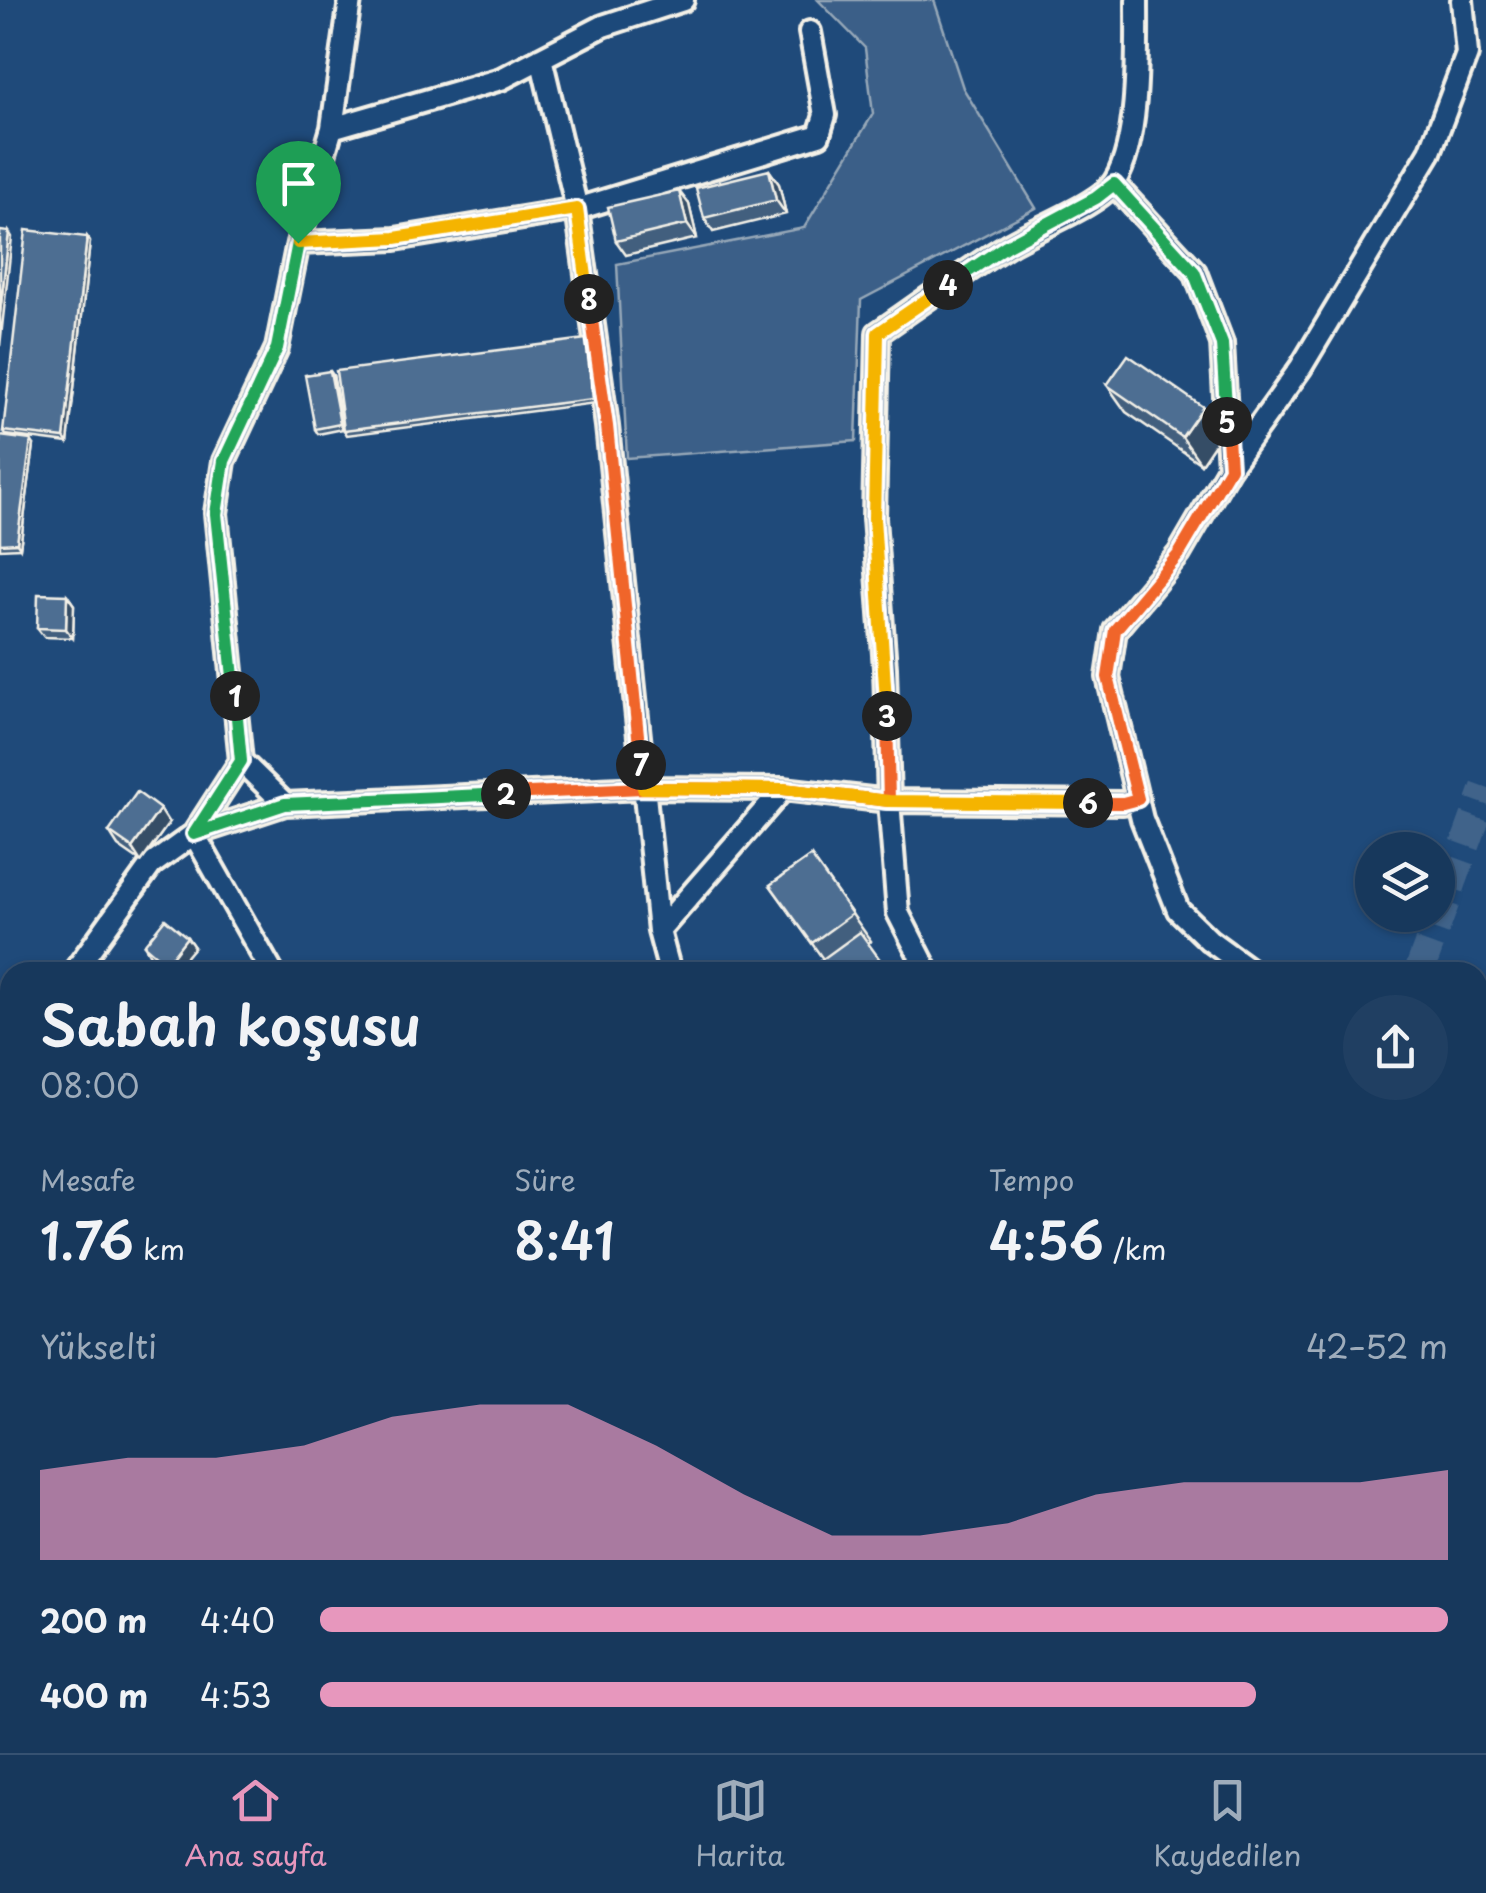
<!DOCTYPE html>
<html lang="tr">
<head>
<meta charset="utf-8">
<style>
  body { margin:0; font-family:"Playpen Sans",sans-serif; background:#203f62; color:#f1f3f6; height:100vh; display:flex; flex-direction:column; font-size:38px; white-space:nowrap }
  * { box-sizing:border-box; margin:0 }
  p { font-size:32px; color:#9eacbb }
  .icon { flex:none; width:55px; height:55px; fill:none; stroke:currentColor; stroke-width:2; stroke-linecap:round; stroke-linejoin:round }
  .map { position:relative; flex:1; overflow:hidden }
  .panel { position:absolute; left:0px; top:962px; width:1488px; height:792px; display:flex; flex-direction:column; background:#17385c; border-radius:30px 30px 0 0; box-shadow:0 2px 8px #0004,0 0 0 2px #365272 }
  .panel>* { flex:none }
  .controls { position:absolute; left:1355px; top:832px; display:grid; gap:20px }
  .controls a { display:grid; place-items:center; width:100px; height:100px; border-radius:50%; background:#17385c; box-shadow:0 2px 8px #0004,0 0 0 2px #365272; font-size:50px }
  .pin { position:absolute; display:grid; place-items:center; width:85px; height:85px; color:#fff; margin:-102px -42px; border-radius:50% 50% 50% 0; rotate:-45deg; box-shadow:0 0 10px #0007 }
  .pin .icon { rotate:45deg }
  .km { position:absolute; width:50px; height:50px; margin:-25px; border-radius:50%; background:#222; color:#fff; font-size:28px; line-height:50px; text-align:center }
  .round { display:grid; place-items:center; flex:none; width:105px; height:105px; border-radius:52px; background:#203f62 }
  .summary { display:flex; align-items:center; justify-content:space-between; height:170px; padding:0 40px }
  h1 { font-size:55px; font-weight:600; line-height:75px }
  .figures { display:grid; grid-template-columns:repeat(3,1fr); gap:15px; height:170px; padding:10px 40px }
  .figures div { display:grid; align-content:center }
  .figures b { font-size:50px; font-weight:600 }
  .figures small { font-size:28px; font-weight:400 }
  .figures p { font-size:28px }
  .chart { height:280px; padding:20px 40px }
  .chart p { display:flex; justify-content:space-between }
  .chart svg { width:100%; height:180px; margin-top:10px; fill:#e797bd; opacity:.7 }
  ul { padding:0 40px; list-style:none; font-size:32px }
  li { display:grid; grid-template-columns:160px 120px 1fr; align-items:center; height:75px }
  li i { height:25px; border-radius:12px; background:#e797bd }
  .tab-bar { display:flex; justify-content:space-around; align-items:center; height:140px; border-top:2px solid #365272; background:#17385c; font-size:28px; color:#9eacbb }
  .tab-bar a { display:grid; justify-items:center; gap:5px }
  .tab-bar .selected { color:#e797bd }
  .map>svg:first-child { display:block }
  .green { fill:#3a5f88; stroke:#97a8b8; stroke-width:2.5 }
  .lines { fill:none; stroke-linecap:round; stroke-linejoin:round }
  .highway-tunnel { stroke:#3f638a; stroke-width:30; stroke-dasharray:30 15; stroke-linecap:butt }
  .minor-casing { stroke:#f4f1e8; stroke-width:28 }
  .major-casing { stroke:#f4f1e8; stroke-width:32 }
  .highway-casing { stroke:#f4f1e8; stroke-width:38 }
  .minor { stroke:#1f4a7a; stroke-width:20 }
  .major { stroke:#1f4a7a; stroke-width:25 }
  .highway { stroke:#1f4a7a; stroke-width:30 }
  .wall { fill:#425f7e; stroke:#f4f1e8; stroke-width:2.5 }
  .shaded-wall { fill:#364d66; stroke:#f4f1e8; stroke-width:2.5 }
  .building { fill:#4d6e92; stroke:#f4f1e8; stroke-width:2.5 }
  .split-1-casing { stroke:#fff; stroke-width:20 }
  .split-2-casing { stroke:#fff; stroke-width:20 }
  .split-3-casing { stroke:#fff; stroke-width:20 }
  .split-4-casing { stroke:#fff; stroke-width:20 }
  .split-5-casing { stroke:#fff; stroke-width:20 }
  .split-6-casing { stroke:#fff; stroke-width:20 }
  .split-7-casing { stroke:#fff; stroke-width:20 }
  .split-8-casing { stroke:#fff; stroke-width:20 }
  .split-9-casing { stroke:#fff; stroke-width:20 }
  .split-1 { stroke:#22a559; stroke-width:12 }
  .split-2 { stroke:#22a559; stroke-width:12 }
  .split-3 { stroke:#f0652b; stroke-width:12 }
  .split-4 { stroke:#f5b400; stroke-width:12 }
  .split-5 { stroke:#22a559; stroke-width:12 }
  .split-6 { stroke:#f0652b; stroke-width:12 }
  .split-7 { stroke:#f5b400; stroke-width:12 }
  .split-8 { stroke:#f0652b; stroke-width:12 }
  .split-9 { stroke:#f5b400; stroke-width:12 }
</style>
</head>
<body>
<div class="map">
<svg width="1486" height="1753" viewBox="0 0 1486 1753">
  <rect width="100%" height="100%" fill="#1f4a7a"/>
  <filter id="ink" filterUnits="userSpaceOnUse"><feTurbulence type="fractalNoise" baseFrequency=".01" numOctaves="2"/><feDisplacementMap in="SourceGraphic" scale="20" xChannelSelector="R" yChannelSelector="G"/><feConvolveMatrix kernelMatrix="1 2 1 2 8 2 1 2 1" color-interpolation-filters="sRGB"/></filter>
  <g filter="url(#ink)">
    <!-- green -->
    <path class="green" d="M818,0H934L963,88L1036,208L861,300L856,441L627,458L617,264L804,228L873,114L865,48Z
      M476,1745H870L869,1753H471Z
      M1053,1745H1192L1226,1753H1042Z"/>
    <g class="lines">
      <!-- highway-tunnel -->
      <path class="highway-tunnel" d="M1419,972L1486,788
        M1478,1011L1486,987"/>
      <defs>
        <path id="minor" d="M541,58L577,209L607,426L659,931L670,972
          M332,128L501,79L603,26L683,0
          M1114,184L1195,272L1222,343L1229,468
          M298,243L395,239L577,209L819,135L825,115L810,32
          M285,804L643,788L783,789L889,801L1123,803L1138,799
          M194,834L241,761L216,513L224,461L277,348L298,243L332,128L350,0
          M194,834L272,972
          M659,931L783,789
          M74,972L151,865L194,834L285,804L241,761
          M928,972L898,913L889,801L885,668L874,518L878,333C920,304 961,274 1005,247C1031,230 1100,205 1115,181C1140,140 1137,48 1137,0
          M1253,972L1209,940L1178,910L1142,819L1108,677L1115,630L1179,554L1229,468L1301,367L1430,152L1467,54L1462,0
          M0,1075L10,1061
          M0,1675L10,1561
          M0,1687L10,1717L0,1722
          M1478,1724L1486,1706
          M75,1745L90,1753
          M456,1753L461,1745
          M1464,1753L1468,1745"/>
        <path id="major" d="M1280,1745L1304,1753
          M1352,1745L1377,1753"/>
        <path id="highway" d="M917,1753L928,1745
          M999,1753L1008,1745"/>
      </defs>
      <!-- minor casing -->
      <use href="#minor" class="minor-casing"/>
      <!-- major casing -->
      <use href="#major" class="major-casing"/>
      <!-- highway casing -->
      <use href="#highway" class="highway-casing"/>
      <!-- minor -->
      <use href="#minor" class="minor"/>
      <!-- major -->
      <use href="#major" class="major"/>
      <!-- highway -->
      <use href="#highway" class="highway"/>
    </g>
    <!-- wall -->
    <path class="wall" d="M769,170L779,184L786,214L713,232L704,218Z
      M689,204L697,238L626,255L616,241Z
      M87,237L90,242L68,443L6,435L3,431Z
      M586,339L589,344L596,403L347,435L344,430Z
      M333,375L343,429L318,434L315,429Z
      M1107,385L1222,433L1201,464L1126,412Z
      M0,436L34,445L20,548L0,549Z
      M67,595L74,605L73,638L44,637L37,628Z
      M169,823L141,862L118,846L109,832Z
      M811,856L871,941L868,943L823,959L770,885Z
      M187,937L194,947L173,972L150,955L144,945Z
      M1478,1170L1486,1180V1228L1478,1235Z
      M10,1626V1668H6L0,1660V1650Z
      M203,1745H245L239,1753H215Z"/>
    <!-- shaded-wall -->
    <path class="shaded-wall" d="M769,170L779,184L786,214L776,200Z
      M679,191L689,204L697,238L687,224Z
      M9,232L12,237L0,346V313Z
      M87,237L90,242L68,443L64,438Z
      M586,339L589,344L596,403L593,399Z
      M330,371L333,375L343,429L340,424Z
      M1203,407L1222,433L1201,464L1182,437Z
      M31,440L34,445L20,548L17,543Z
      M67,595L74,605L73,638L66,629Z
      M160,809L169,823L141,862L132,848Z
      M187,937L194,947L173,972L166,964Z
      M10,1143V1198L7,1203L0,1193V1158Z
      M125,1745H133L129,1752Z
      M226,1745H245L239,1753H224L222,1751Z"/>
    <!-- building -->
    <path class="building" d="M769,170L776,200L704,218L696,188Z
      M679,191L687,224L616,241L608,207Z
      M26,230L87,237L64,438L3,431Z
      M0,231L9,232L0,313Z
      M586,339L593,399L344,430L336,371Z
      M1128,355L1203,407L1182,437L1107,385Z
      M330,371L340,424L315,429L305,375Z
      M0,436L31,440L17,543L0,544Z
      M38,594L67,595L66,629L37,628Z
      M137,792L160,809L132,848L109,832Z
      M811,856L852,914L812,943L770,885Z
      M165,919L187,937L166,964L144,945Z
      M860,932L889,972H828L820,961Z
      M0,1098L10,1105V1143L0,1158Z
      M1478,1170L1486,1180V1220L1478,1228Z
      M2,1625L10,1626V1660L0,1659Z
      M21,1745H50L64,1753H17Z
      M214,1745H226L222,1751Z
      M319,1745H341L346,1753H305Z
      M676,1745H738L744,1753H682Z"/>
  </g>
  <g class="lines" filter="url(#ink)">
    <defs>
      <path id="split-1" d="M235,696L216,514L224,461L277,348L298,243"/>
      <path id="split-2" d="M235,696L241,761L194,834L285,804L506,794"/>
      <path id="split-3" d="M506,794L643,788L783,789L889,801L887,716"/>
      <path id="split-4" d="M887,716L874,518L878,333L948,285"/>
      <path id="split-5" d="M948,285L1006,246L1096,198L1114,184L1194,272L1222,344L1227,422"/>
      <path id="split-6" d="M1088,803H1123L1138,799L1108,677L1115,630L1179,554L1230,468L1227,422"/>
      <path id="split-7" d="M641,765L643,788L783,789L889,801L1088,803"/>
      <path id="split-8" d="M589,299L607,426L641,765"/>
      <path id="split-9" d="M298,243L395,238L577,209L589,299"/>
    </defs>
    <!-- split-1 casing -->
    <use href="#split-1" class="split-1-casing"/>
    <!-- split-2 casing -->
    <use href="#split-2" class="split-2-casing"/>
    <!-- split-3 casing -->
    <use href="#split-3" class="split-3-casing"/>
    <!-- split-4 casing -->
    <use href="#split-4" class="split-4-casing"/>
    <!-- split-5 casing -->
    <use href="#split-5" class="split-5-casing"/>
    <!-- split-6 casing -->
    <use href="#split-6" class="split-6-casing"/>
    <!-- split-7 casing -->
    <use href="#split-7" class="split-7-casing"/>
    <!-- split-8 casing -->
    <use href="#split-8" class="split-8-casing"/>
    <!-- split-9 casing -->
    <use href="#split-9" class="split-9-casing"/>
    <!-- split-1 -->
    <use href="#split-1" class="split-1"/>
    <!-- split-2 -->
    <use href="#split-2" class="split-2"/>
    <!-- split-3 -->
    <use href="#split-3" class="split-3"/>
    <!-- split-4 -->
    <use href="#split-4" class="split-4"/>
    <!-- split-5 -->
    <use href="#split-5" class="split-5"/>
    <!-- split-6 -->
    <use href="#split-6" class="split-6"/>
    <!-- split-7 -->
    <use href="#split-7" class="split-7"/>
    <!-- split-8 -->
    <use href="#split-8" class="split-8"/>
    <!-- split-9 -->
    <use href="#split-9" class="split-9"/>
  </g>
</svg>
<div class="controls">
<a><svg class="icon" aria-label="layers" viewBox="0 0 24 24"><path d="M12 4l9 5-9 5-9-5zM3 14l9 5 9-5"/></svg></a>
</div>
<div class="pin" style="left:298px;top:243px;background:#1e9e55"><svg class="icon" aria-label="arrive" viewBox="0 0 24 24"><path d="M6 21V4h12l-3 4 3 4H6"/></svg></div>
<b class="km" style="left:235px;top:696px">1</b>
<b class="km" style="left:506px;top:794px">2</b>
<b class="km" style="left:887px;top:716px">3</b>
<b class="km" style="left:948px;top:285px">4</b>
<b class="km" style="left:1227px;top:422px">5</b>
<b class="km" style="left:1088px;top:803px">6</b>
<b class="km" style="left:641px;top:765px">7</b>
<b class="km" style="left:589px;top:299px">8</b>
<section class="panel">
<div class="summary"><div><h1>Sabah koşusu</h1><p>08:00</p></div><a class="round"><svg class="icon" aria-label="share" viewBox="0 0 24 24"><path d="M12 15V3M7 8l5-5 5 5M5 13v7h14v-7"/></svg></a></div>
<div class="figures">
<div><p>Mesafe</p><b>1.76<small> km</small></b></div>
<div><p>Süre</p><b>8:41</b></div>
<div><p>Tempo</p><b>4:56<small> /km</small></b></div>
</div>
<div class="chart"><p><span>Yükselti</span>42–52 m</p>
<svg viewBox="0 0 160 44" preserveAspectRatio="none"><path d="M0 44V22L10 19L20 19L30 16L40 9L50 6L60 6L70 16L80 28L90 38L100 38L110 35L120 28L130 25L140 25L150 25L160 22V44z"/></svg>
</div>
<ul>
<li><b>200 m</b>4:40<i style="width:100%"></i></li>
<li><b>400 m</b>4:53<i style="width:83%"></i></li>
</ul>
</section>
</div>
<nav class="tab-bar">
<a class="selected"><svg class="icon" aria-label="home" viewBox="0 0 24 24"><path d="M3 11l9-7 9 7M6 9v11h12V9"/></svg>Ana sayfa</a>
<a><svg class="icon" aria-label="map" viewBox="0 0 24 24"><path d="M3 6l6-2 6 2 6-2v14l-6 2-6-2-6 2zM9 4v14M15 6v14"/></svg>Harita</a>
<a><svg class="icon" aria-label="saved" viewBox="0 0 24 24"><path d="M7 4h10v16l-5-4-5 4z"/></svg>Kaydedilen</a>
</nav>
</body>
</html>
